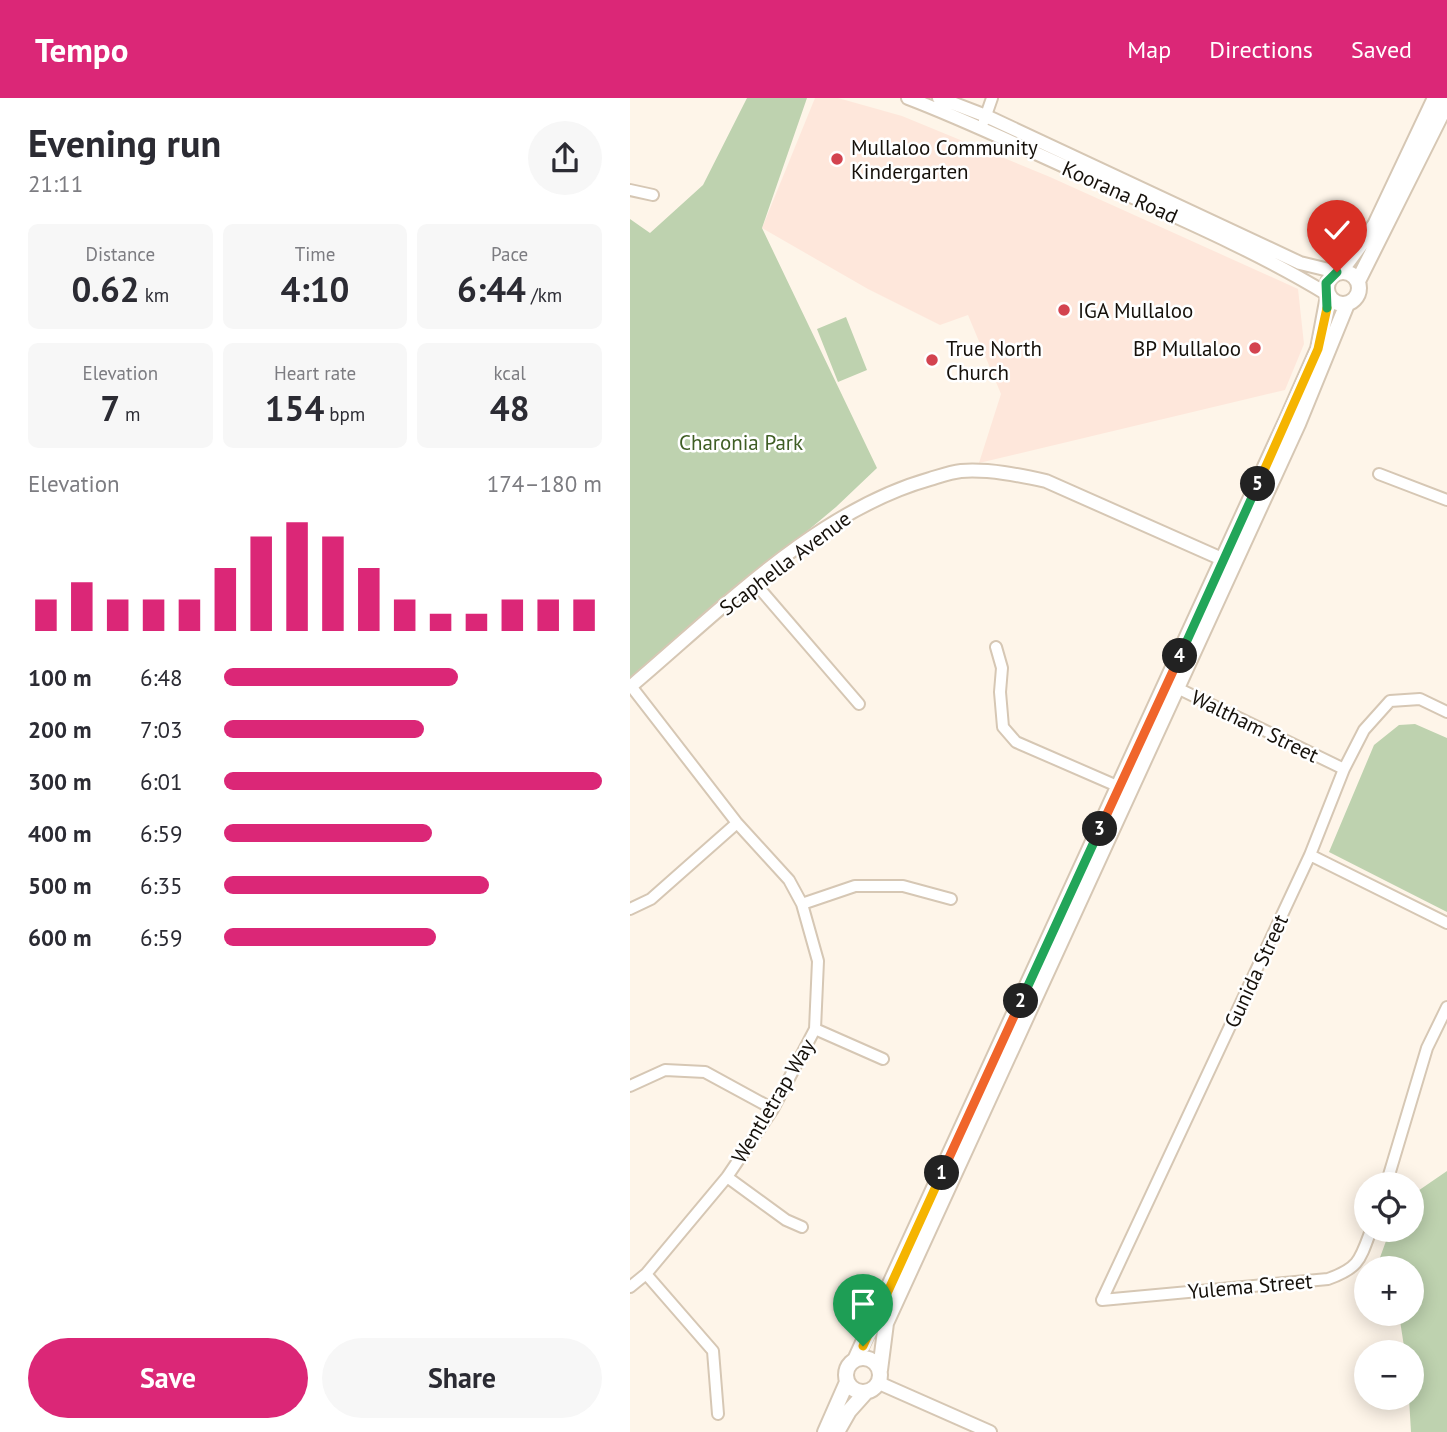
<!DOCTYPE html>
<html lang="en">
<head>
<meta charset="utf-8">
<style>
  body { margin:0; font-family:"PT Sans",sans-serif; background:#f7f7f7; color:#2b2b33; height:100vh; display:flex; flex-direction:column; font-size:26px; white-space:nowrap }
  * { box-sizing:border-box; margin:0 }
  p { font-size:23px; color:#7c7c81 }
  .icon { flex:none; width:38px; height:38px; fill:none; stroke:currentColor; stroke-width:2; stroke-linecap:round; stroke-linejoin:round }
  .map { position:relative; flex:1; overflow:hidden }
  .sheet { display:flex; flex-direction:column; background:#fff; width:630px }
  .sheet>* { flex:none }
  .tools { position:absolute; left:724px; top:1074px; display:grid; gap:14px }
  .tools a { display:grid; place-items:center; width:70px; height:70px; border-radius:50%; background:#fff; box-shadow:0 4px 18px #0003; font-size:35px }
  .pin { position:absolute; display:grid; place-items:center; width:60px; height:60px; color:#fff; margin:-72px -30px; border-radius:50% 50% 50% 0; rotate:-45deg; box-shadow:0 0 7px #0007 }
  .pin .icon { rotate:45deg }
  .km { position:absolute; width:35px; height:35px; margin:-18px; border-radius:50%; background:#222; color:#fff; font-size:19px; line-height:35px; text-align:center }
  .round { display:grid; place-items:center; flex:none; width:74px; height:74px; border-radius:37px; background:#f7f7f7 }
  .head { display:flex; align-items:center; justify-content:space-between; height:119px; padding:0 28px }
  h1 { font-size:38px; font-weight:600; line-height:52px }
  .metrics { display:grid; grid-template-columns:repeat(3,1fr); gap:10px; height:119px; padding:7px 28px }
  .metrics div { display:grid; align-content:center; border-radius:10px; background:#f7f7f7; text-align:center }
  .metrics b { font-size:35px; font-weight:600 }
  .metrics small { font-size:19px; font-weight:400 }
  .metrics p { font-size:19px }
  .chart { height:196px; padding:14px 28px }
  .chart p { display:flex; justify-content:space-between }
  .chart svg { width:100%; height:126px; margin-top:7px; stroke:#db2777; stroke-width:6 }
  .action { display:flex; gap:14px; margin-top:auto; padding:14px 28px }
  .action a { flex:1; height:80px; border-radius:42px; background:#db2777; color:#fff; font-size:28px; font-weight:600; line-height:80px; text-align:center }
  .action a+a { background:#f7f7f7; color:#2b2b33 }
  ul { padding:0 28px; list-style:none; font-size:23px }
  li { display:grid; grid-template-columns:112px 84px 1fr; align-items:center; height:52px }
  li i { height:18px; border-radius:9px; background:#db2777 }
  header { display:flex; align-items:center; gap:42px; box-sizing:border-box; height:98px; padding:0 35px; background:#db2777; color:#fff }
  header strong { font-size:33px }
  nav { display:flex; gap:38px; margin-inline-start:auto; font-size:24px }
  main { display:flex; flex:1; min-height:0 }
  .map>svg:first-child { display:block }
  .commercial { fill:#fee7db }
  .green { fill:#bed2af }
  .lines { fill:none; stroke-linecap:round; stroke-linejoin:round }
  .minor-casing { stroke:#d6c7b4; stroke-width:14 }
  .tertiary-casing { stroke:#d6c7b4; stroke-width:16 }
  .secondary-casing { stroke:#d6c7b4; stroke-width:18 }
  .minor { stroke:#fff; stroke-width:10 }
  .tertiary { stroke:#fff; stroke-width:12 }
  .secondary { stroke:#fff; stroke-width:14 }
  .split-1-casing { stroke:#fff; stroke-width:14 }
  .split-2-casing { stroke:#fff; stroke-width:14 }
  .split-3-casing { stroke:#fff; stroke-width:14 }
  .split-4-casing { stroke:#fff; stroke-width:14 }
  .split-5-casing { stroke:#fff; stroke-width:14 }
  .split-6-casing { stroke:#fff; stroke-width:14 }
  .split-7-casing { stroke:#fff; stroke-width:14 }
  .split-1 { stroke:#f5b400; stroke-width:9 }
  .split-2 { stroke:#f0652b; stroke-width:9 }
  .split-3 { stroke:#22a559; stroke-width:9 }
  .split-4 { stroke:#f0652b; stroke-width:9 }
  .split-5 { stroke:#22a559; stroke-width:9 }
  .split-6 { stroke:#f5b400; stroke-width:9 }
  .split-7 { stroke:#22a559; stroke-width:9 }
  .poi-dot { fill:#d3434f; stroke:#fff; stroke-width:2.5 }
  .labels { text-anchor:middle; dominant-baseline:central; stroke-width:5; stroke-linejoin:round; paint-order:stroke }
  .poi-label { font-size:21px; fill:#16110b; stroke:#fff; text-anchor:start }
  .street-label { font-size:21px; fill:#16110b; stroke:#fff }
  .park-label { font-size:21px; fill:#3f5e24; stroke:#fff }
</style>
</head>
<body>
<header>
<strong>Tempo</strong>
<nav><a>Map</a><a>Directions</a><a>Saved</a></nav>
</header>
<main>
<section class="sheet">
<div class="head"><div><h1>Evening run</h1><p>21:11</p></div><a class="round"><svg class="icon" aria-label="share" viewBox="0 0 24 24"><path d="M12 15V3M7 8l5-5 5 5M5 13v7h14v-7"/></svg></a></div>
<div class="metrics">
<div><p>Distance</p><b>0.62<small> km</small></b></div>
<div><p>Time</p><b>4:10</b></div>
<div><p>Pace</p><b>6:44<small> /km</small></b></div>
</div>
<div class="metrics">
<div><p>Elevation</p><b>7<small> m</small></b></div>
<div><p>Heart rate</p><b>154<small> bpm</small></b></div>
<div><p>kcal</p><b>48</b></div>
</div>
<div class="chart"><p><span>Elevation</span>174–180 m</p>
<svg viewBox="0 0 160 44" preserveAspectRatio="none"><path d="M5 44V33M15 44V27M25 44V33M35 44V33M45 44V33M55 44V22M65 44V11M75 44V6M85 44V11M95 44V22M105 44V33M115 44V38M125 44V38M135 44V33M145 44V33M155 44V33"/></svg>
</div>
<ul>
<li><b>100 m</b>6:48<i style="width:62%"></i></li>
<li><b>200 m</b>7:03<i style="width:53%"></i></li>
<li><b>300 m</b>6:01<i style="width:100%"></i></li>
<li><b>400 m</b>6:59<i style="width:55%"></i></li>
<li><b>500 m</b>6:35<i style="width:70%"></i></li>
<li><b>600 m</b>6:59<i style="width:56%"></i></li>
</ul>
<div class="action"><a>Save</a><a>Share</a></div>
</section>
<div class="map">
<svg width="817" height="1334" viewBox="0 0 817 1334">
  <rect width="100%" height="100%" fill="#fef5e9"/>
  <!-- commercial -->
  <path class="commercial" d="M185,0H208L272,18L420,79L668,191L674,246L655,292L349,365L371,296L338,217L310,227L238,191L132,130Z"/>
  <!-- green -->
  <path class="green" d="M117,0H177L132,130L247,370L206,409L0,581V121L20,135L73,87Z
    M216,219L237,272L208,284L187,231Z
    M785,626L817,640V814L699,754L744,647L769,627Z
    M817,1073V1334H781L779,1300H782V1255H775L769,1216H782V1171H751L748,1165L760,1132H782V1097Z"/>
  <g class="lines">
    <defs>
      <path id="minor" d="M354,23L362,0
        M0,92L23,97
        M749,376L817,402
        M124,484L229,606
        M366,549L372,570L370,594L373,629L386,644L494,691
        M543,588L714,671
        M680,757L817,825
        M172,806L225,788H273L321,801
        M0,811L21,801L107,725
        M185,931L253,961
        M0,988L35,972L75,974L143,1011
        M97,1079L156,1122L172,1129
        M756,1087L797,950L817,909
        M16,1176L83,1253L88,1316
        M0,1189L16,1176L97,1079L143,1011L185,931L188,863L172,806L159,782L107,725L1,588
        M472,1202L680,757L714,671L734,632L760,603L790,601L817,614
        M472,1202L698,1181C729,1170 730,1162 741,1132"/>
      <path id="tertiary" d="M278,0C341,24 402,54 463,81C542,117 623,151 697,196
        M309,0L356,18L670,165L707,174
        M0,589C89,514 186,413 300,381C310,378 321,374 331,373C359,371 389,377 416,383L601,465
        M249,1285L360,1334"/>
      <path id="secondary" d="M697 190a16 16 0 1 1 32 0a16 16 0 1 1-32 0Z
        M710,174L745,127L805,0
        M728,183L817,5
        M216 1277a17 17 0 1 1 34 0a17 17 0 1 1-34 0Z
        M225,1262L657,321L688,251L698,198
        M250,1272L256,1225L668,326L717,206
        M195,1334L217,1284
        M207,1334L219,1313L236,1294"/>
    </defs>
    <!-- minor casing -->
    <use href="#minor" class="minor-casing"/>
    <!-- tertiary casing -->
    <use href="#tertiary" class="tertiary-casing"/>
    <!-- secondary casing -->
    <use href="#secondary" class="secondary-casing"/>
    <!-- minor -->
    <use href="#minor" class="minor"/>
    <!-- tertiary -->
    <use href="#tertiary" class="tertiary"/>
    <!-- secondary -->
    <use href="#secondary" class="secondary"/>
  </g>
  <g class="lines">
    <defs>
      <path id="split-1" d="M233,1248L312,1075"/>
      <path id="split-2" d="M312,1075L391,903"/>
      <path id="split-3" d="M391,903L470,731"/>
      <path id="split-4" d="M470,731L550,558"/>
      <path id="split-5" d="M550,558L628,386"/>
      <path id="split-6" d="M628,386L688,251L697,210"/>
      <path id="split-7" d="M697,210L696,185L707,174"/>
    </defs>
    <!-- split-1 casing -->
    <use href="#split-1" class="split-1-casing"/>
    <!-- split-2 casing -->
    <use href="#split-2" class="split-2-casing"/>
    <!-- split-3 casing -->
    <use href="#split-3" class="split-3-casing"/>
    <!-- split-4 casing -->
    <use href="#split-4" class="split-4-casing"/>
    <!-- split-5 casing -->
    <use href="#split-5" class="split-5-casing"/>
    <!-- split-6 casing -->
    <use href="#split-6" class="split-6-casing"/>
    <!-- split-7 casing -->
    <use href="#split-7" class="split-7-casing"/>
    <!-- split-1 -->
    <use href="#split-1" class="split-1"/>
    <!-- split-2 -->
    <use href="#split-2" class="split-2"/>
    <!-- split-3 -->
    <use href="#split-3" class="split-3"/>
    <!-- split-4 -->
    <use href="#split-4" class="split-4"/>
    <!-- split-5 -->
    <use href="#split-5" class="split-5"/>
    <!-- split-6 -->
    <use href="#split-6" class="split-6"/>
    <!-- split-7 -->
    <use href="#split-7" class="split-7"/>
  </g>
  <!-- markers -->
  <g class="poi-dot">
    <circle cx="207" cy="61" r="7"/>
    <circle cx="434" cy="212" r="7"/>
    <circle cx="625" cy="250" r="7"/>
    <circle cx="302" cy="262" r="7"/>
  </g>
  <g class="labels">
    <!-- poi labels -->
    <g class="poi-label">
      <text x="221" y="49">Mullaloo Community<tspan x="221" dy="24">Kindergarten</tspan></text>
      <text x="448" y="212">IGA Mullaloo</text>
      <text x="316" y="250">True North<tspan x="316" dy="24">Church</tspan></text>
      <text x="611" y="250" text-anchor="end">BP Mullaloo</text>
    </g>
    <!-- street labels -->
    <g class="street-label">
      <text transform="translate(490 94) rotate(24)">Koorana Road</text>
      <text transform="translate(155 465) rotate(-37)">Scaphella Avenue</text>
      <text transform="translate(625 628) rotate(26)">Waltham Street</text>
      <text transform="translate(626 873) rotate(-65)">Gunida Street</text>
      <text transform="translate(143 1003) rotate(-59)">Wentletrap Way</text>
      <text transform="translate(620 1188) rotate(-5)">Yulema Street</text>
    </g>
    <!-- park labels -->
    <g class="park-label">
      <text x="111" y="344">Charonia Park</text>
    </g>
  </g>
</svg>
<div class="tools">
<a><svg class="icon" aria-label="locate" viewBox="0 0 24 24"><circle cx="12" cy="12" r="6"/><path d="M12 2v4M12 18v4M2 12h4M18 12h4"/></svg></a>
<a>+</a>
<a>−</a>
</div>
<div class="pin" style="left:233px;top:1248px;background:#1e9e55"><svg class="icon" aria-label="arrive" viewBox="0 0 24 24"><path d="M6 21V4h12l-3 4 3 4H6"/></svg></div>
<div class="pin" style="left:707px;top:174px;background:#d93025"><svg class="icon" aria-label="check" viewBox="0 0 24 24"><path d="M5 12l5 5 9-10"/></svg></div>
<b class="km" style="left:312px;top:1075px">1</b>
<b class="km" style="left:391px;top:903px">2</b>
<b class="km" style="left:470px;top:731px">3</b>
<b class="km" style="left:550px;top:558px">4</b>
<b class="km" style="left:628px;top:386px">5</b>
</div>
</main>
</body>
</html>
